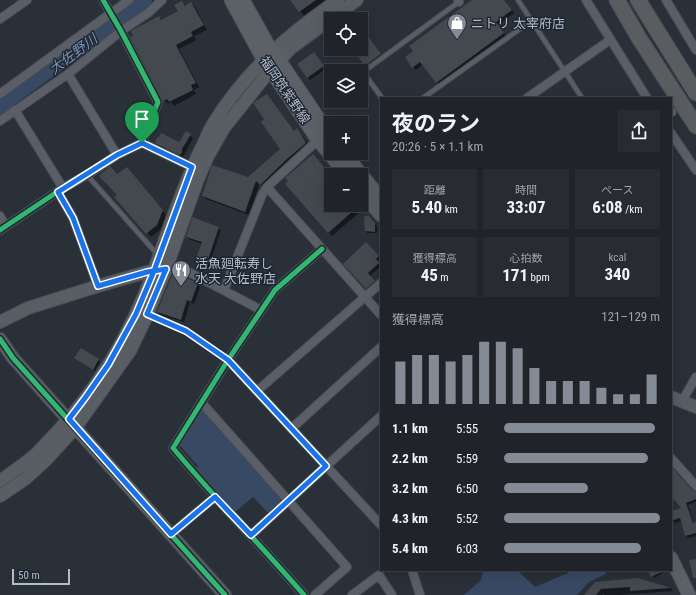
<!DOCTYPE html>
<html lang="ja">
<head>
<meta charset="utf-8">
<style>
  body { margin:0; font-family:"Roboto Condensed","Noto Sans JP",sans-serif; background:#282c32; color:#f1f3f6; height:100vh; display:flex; flex-direction:column; font-size:15px; white-space:nowrap }
  * { box-sizing:border-box; margin:0 }
  p { font-size:13px; color:#a2a4a8 }
  .icon { flex:none; width:22px; height:22px; fill:none; stroke:currentColor; stroke-width:2; stroke-linecap:round; stroke-linejoin:round }
  .map { position:relative; flex:1; overflow:hidden }
  .sheet { position:absolute; left:380px; top:97px; width:292px; height:474px; display:flex; flex-direction:column; background:#20242a; border-radius:0px; box-shadow:0 4px 16px #0002,0 0 0 1px #3d4147 }
  .sheet>* { flex:none }
  .controls { position:absolute; left:324px; top:12px; display:grid; gap:8px }
  .controls a { display:grid; place-items:center; width:44px; height:44px; border-radius:0px; background:#20242a; box-shadow:0 4px 16px #0002,0 0 0 1px #3d4147; font-size:20px }
  .scale { position:absolute; left:12px; bottom:10px; width:58px; box-sizing:border-box; padding-left:4px; border:2px solid #b4bcc9; border-top:0; font-size:11px; line-height:14px; white-space:nowrap; color:#b4bcc9; -webkit-text-stroke:3px #1d2633; paint-order:stroke }
  .pin { position:absolute; display:grid; place-items:center; width:34px; height:34px; color:#fff; margin:-41px -17px; border-radius:50% 50% 50% 0; rotate:-45deg; box-shadow:0 0 4px #0007 }
  .pin .icon { rotate:45deg }
  .round { display:grid; place-items:center; flex:none; width:42px; height:42px; border-radius:0px; background:#282c32 }
  .overview { display:flex; align-items:center; justify-content:space-between; height:68px; padding:0 12px }
  h1 { font-size:22px; font-weight:700; line-height:30px }
  .stats { display:grid; grid-template-columns:repeat(3,1fr); gap:6px; height:68px; padding:4px 12px }
  .stats div { display:grid; align-content:center; border-radius:0px; background:#282c32; text-align:center }
  .stats b { font-size:17px; font-weight:700 }
  .stats small { font-size:11px; font-weight:400 }
  .stats p { font-size:11px }
  .chart { height:112px; padding:8px 12px }
  .chart p { display:flex; justify-content:space-between }
  .chart svg { width:100%; height:72px; margin-top:4px; stroke:#848b96; stroke-width:6 }
  ul { padding:0 12px; list-style:none; font-size:13px }
  li { display:grid; grid-template-columns:64px 48px 1fr; align-items:center; height:30px }
  li i { height:10px; border-radius:5px; background:#848b96 }
  .map>svg:first-child { display:block }
  .water { fill:#384963 }
  .shadow { fill:#0007 }
  .lines { fill:none; stroke-linecap:round; stroke-linejoin:round }
  .river { stroke:#384963; stroke-width:14 }
  .building { fill:#444950 }
  .lane-casing { stroke:#484c53; stroke-width:6 }
  .street-casing { stroke:#484c53; stroke-width:10 }
  .secondary-casing { stroke:#484c53; stroke-width:14 }
  .primary-casing { stroke:#484c55; stroke-width:15 }
  .highway-casing { stroke:#474c53; stroke-width:17 }
  .lane { stroke:#5a5e66; stroke-width:4 }
  .street { stroke:#5a5e66; stroke-width:8 }
  .secondary { stroke:#595d64; stroke-width:12 }
  .primary { stroke:#5c6168; stroke-width:13 }
  .highway { stroke:#5a5d60; stroke-width:15 }
  .cycleway-casing { stroke:#1d2633; stroke-width:8 }
  .cycleway { stroke:#33b770; stroke-width:5 }
  .route-casing { stroke:#fff; stroke-width:8 }
  .route { stroke:#1a73e8; stroke-width:5 }
  .labels { text-anchor:middle; dominant-baseline:central; stroke-width:3; stroke-linejoin:round; paint-order:stroke }
  .poi-label { font-size:13px; fill:#b4bcc9; stroke:#1d2633; text-anchor:start }
  .street-label { font-size:13px; fill:#b4bcc9; stroke:#1d2633 }
  .water-label { font-size:14px; font-style:italic; fill:#7c92b1; stroke:#1d2633 }
</style>
</head>
<body>
<div class="map">
<svg width="696" height="595" viewBox="0 0 696 595">
  <rect width="100%" height="100%" fill="#2a3038"/>
  <!-- water -->
  <path class="water" d="M203,411L281,499L280,502L268,513L253,497L235,512L196,469L198,466L179,444L199,412Z
    M483,570H517L535,587L568,573L569,570H606V574L589,582L577,595H464L481,580Z"/>
  <!-- shadow -->
  <path class="shadow" d="M292,0H326L304,16Z
    M474,0H504L514,13L498,25L506,36L439,85L423,64L416,70L413,67Z
    M182,2L186,6L191,3L195,7L207,30L194,36L196,40L179,49L199,87L194,90L196,94L174,106L171,102L168,104L164,100L159,17L162,20L179,11Z
    M361,28L383,58L369,68L354,49H361Z
    M316,56L326,69L310,80L298,64Z
    M297,130L310,146L265,188L260,183L249,215L206,199L203,195L249,178L282,149Z
    M186,132L193,138L183,157L160,146L157,143H180Z
    M130,172L166,215L161,229L151,237L118,195L117,175Z
    M331,176V205H357L362,210L332,236L328,232Z
    M368,216L377,226V233H367L366,231Z
    M218,228L221,230L208,268L198,264L196,261L202,244L189,239L187,237Z
    M366,243L381,259L377,262L381,266L370,276L377,284L369,291L344,264Z
    M197,284L200,287L194,304L190,302L184,322L161,315L158,312Z
    M77,360H98L100,362L95,371Z
    M671,468L692,491L696,492V502L688,505L694,524L696,523V536L689,538L686,536L682,521L675,523L673,520L671,512L683,508L671,494Z
    M649,570H659L661,574L654,578Z
    M638,579L671,588L673,591L620,595H604V593L602,595H585L595,583Z"/>
  <g class="lines">
    <!-- river -->
    <path class="river" d="M0,108L9,100L145,0"/>
  </g>
  <!-- building -->
  <path class="building" d="M290,0H316L299,12Z
    M472,0H504L512,10L496,22L504,33L436,83L420,62L412,68L405,57L413,51L409,46Z
    M182,1L185,6L191,2L204,25L191,32L193,36L176,45L196,83L191,85L193,90L169,102L167,99L163,101L130,37L133,36L131,31L159,16L161,20L178,11L174,5Z
    M361,27L381,54L365,66L352,49H361Z
    M314,52L324,66L307,78L297,64Z
    M267,94L294,131L297,128L306,143L287,159L260,185L256,181L245,212L202,196L212,165L248,177L280,149L261,122L264,119L253,103Z
    M186,131L191,134L182,149V153L179,155L155,143L157,138L159,137L161,133L179,142Z
    M313,154L331,175V205H360L328,233L285,184L288,181L285,178Z
    M110,166L117,174L127,167L163,210L157,225L146,234L114,197L117,195L99,176Z
    M368,215L375,223V232L365,231L364,217Z
    M192,217L219,227L206,266L195,261L202,242L186,237Z
    M366,242L379,256L376,259L379,263L368,273L375,281L366,289L343,264Z
    M172,275H179L198,283L191,302L187,300L181,320L157,312Z
    M81,348L99,359L93,370L74,358Z
    M671,466L692,490L696,491V499L686,503L693,523L696,522V533L685,536L680,518L671,521V511L681,508L671,496Z
    M696,559V578H693L689,560Z
    M648,570H665L651,577Z
    M638,578L671,588L630,591V587L601,589L596,595H584L595,582Z"/>
  <g class="lines">
    <defs>
      <path id="lane" d="M518,0L582,98
        M382,98L363,72L460,1
        M423,98L531,21
        M87,175L157,254
        M150,315L186,331L228,360"/>
      <path id="street" d="M458,0L459,2
        M586,0L647,98
        M666,0L696,50
        M0,19L27,0
        M68,74L117,155
        M0,94L129,0
        M527,98L610,40
        M15,110L63,188
        M671,112H672
        M0,121L68,74L121,31L148,13L162,0
        M671,133L696,170
        M142,143L192,167
        M267,187L381,315
        M58,192L73,218L98,286
        M0,216L6,226
        M0,230L63,188L87,175L117,155L142,143L158,102L121,31L103,0
        M166,269L185,270L261,310
        M224,290L262,195L267,187L318,140
        M228,360L381,525
        M257,391L381,283
        M682,401L696,377
        M202,403L347,567L315,595
        M291,429L381,347
        M671,458L696,486
        M171,534L215,497
        M251,535L381,416
        M412,570L420,595
        M304,595C261,546 215,498 173,448L228,360L275,290L322,249
        M352,595L379,575L392,595"/>
      <path id="secondary" d="M0,322L28,308L98,286L147,272L160,270
        M0,339L13,358L225,595
        M671,397L696,407
        M0,481C11,473 23,465 34,456C41,449 48,441 55,434C99,388 132,330 154,270C169,229 182,187 201,149C205,141 208,132 213,124C245,72 288,34 338,0
        M0,496L25,479L46,460L76,427L130,351L146,318L166,269L198,179L208,156L224,128L271,69L291,48L357,0"/>
      <path id="primary" d="M231,0L263,59L318,140L347,175
        M243,0L272,52L279,60L331,137
        M344,153L381,199
        M361,192L381,215
        M671,558L689,595"/>
      <path id="highway" d="M617,0L639,38L696,126
        M638,0L696,93"/>
    </defs>
    <!-- lane casing -->
    <use href="#lane" class="lane-casing"/>
    <!-- street casing -->
    <use href="#street" class="street-casing"/>
    <!-- secondary casing -->
    <use href="#secondary" class="secondary-casing"/>
    <!-- primary casing -->
    <use href="#primary" class="primary-casing"/>
    <!-- highway casing -->
    <use href="#highway" class="highway-casing"/>
    <!-- lane -->
    <use href="#lane" class="lane"/>
    <!-- street -->
    <use href="#street" class="street"/>
    <!-- secondary -->
    <use href="#secondary" class="secondary"/>
    <!-- primary -->
    <use href="#primary" class="primary"/>
    <!-- highway -->
    <use href="#highway" class="highway"/>
    <defs>
      <path id="cycleway" d="M0,230L63,188L87,175L117,155L142,143L158,102L121,31L103,0
        M0,339L13,358L225,595
        M304,595C261,546 215,498 173,448L228,360L275,290L322,249"/>
    </defs>
    <!-- cycleway casing -->
    <use href="#cycleway" class="cycleway-casing"/>
    <!-- cycleway -->
    <use href="#cycleway" class="cycleway"/>
  </g>
  <g class="lines">
    <defs>
      <path id="route" d="M142,143L117,155L58,192L73,218L98,286L147,272L166,269L147,314L186,331L228,360L326,466L251,535L215,497L171,534L69,419L85,398L108,365L136,314L154,271L192,167L142,143"/>
    </defs>
    <!-- route casing -->
    <use href="#route" class="route-casing"/>
    <!-- route -->
    <use href="#route" class="route"/>
  </g>
  <!-- icons -->
  <defs>
    <symbol id="shop-pin" viewBox="-11 -11 22 30"><path d="M0 17L-7.5 6A9.5 9.5 0 1 1 7.5 6Z" fill="#848b96" stroke="#1d2633"/><path d="M-5-2.5h2.3a2.7 3.5 0 0 1 5.4 0H5L5.5 6h-11ZM-1.5-2.5h3a1.5 2.3 0 0 0-3 0Z" fill="#fff"/></symbol>
    <symbol id="restaurant-pin" viewBox="-11 -11 22 30"><path d="M0 17L-7.5 6A9.5 9.5 0 1 1 7.5 6Z" fill="#848b96" stroke="#1d2633"/><path d="M-5-6h1v4h1v-4h1v4h1v-4h1v5L-1.5 .5V6h-2V.5L-5-1ZM5-6V6H3V1.5H1.5Q1.5-4 5-6Z" fill="#fff"/></symbol>
  </defs>
  <g fill-rule="evenodd">
    <use href="#shop-pin" x="446" y="12" width="22" height="30"/>
    <use href="#restaurant-pin" x="170" y="259" width="22" height="30"/>
  </g>
  <g class="labels">
    <!-- poi labels -->
    <g class="poi-label">
      <text x="471" y="23">ニトリ 太宰府店</text>
      <text x="195" y="263">活魚廻転寿し<tspan x="195" dy="15">水天 大佐野店</tspan></text>
    </g>
    <!-- street labels -->
    <g class="street-label">
      <text transform="translate(285 90) rotate(56)">福岡筑紫野線</text>
    </g>
    <!-- water labels -->
    <g class="water-label">
      <text transform="translate(73 54) rotate(-37)">大佐野川</text>
    </g>
  </g>
</svg>
<div class="controls">
<a><svg class="icon" aria-label="locate" viewBox="0 0 24 24"><circle cx="12" cy="12" r="6"/><path d="M12 2v4M12 18v4M2 12h4M18 12h4"/></svg></a>
<a><svg class="icon" aria-label="layers" viewBox="0 0 24 24"><path d="M12 4l9 5-9 5-9-5zM3 14l9 5 9-5"/></svg></a>
<a>+</a>
<a>−</a>
</div>
<div class="scale">50 m</div>
<div class="pin" style="left:142px;top:143px;background:#1e9e55"><svg class="icon" aria-label="arrive" viewBox="0 0 24 24"><path d="M6 21V4h12l-3 4 3 4H6"/></svg></div>
<section class="sheet">
<div class="overview"><div><h1>夜のラン</h1><p>20:26 · 5 × 1.1 km</p></div><a class="round"><svg class="icon" aria-label="share" viewBox="0 0 24 24"><path d="M12 15V3M7 8l5-5 5 5M5 13v7h14v-7"/></svg></a></div>
<div class="stats">
<div><p>距離</p><b>5.40<small> km</small></b></div>
<div><p>時間</p><b>33:07</b></div>
<div><p>ペース</p><b>6:08<small> /km</small></b></div>
</div>
<div class="stats">
<div><p>獲得標高</p><b>45<small> m</small></b></div>
<div><p>心拍数</p><b>171<small> bpm</small></b></div>
<div><p>kcal</p><b>340</b></div>
</div>
<div class="chart"><p><span>獲得標高</span>121–129 m</p>
<svg viewBox="0 0 160 44" preserveAspectRatio="none"><path d="M5 44V18M15 44V14M25 44V14M35 44V18M45 44V14M55 44V6M65 44V6M75 44V10M85 44V22M95 44V30M105 44V30M115 44V30M125 44V34M135 44V38M145 44V38M155 44V26"/></svg>
</div>
<ul>
<li><b>1.1 km</b>5:55<i style="width:97%"></i></li>
<li><b>2.2 km</b>5:59<i style="width:92%"></i></li>
<li><b>3.2 km</b>6:50<i style="width:54%"></i></li>
<li><b>4.3 km</b>5:52<i style="width:100%"></i></li>
<li><b>5.4 km</b>6:03<i style="width:88%"></i></li>
</ul>
</section>
</div>
</body>
</html>
